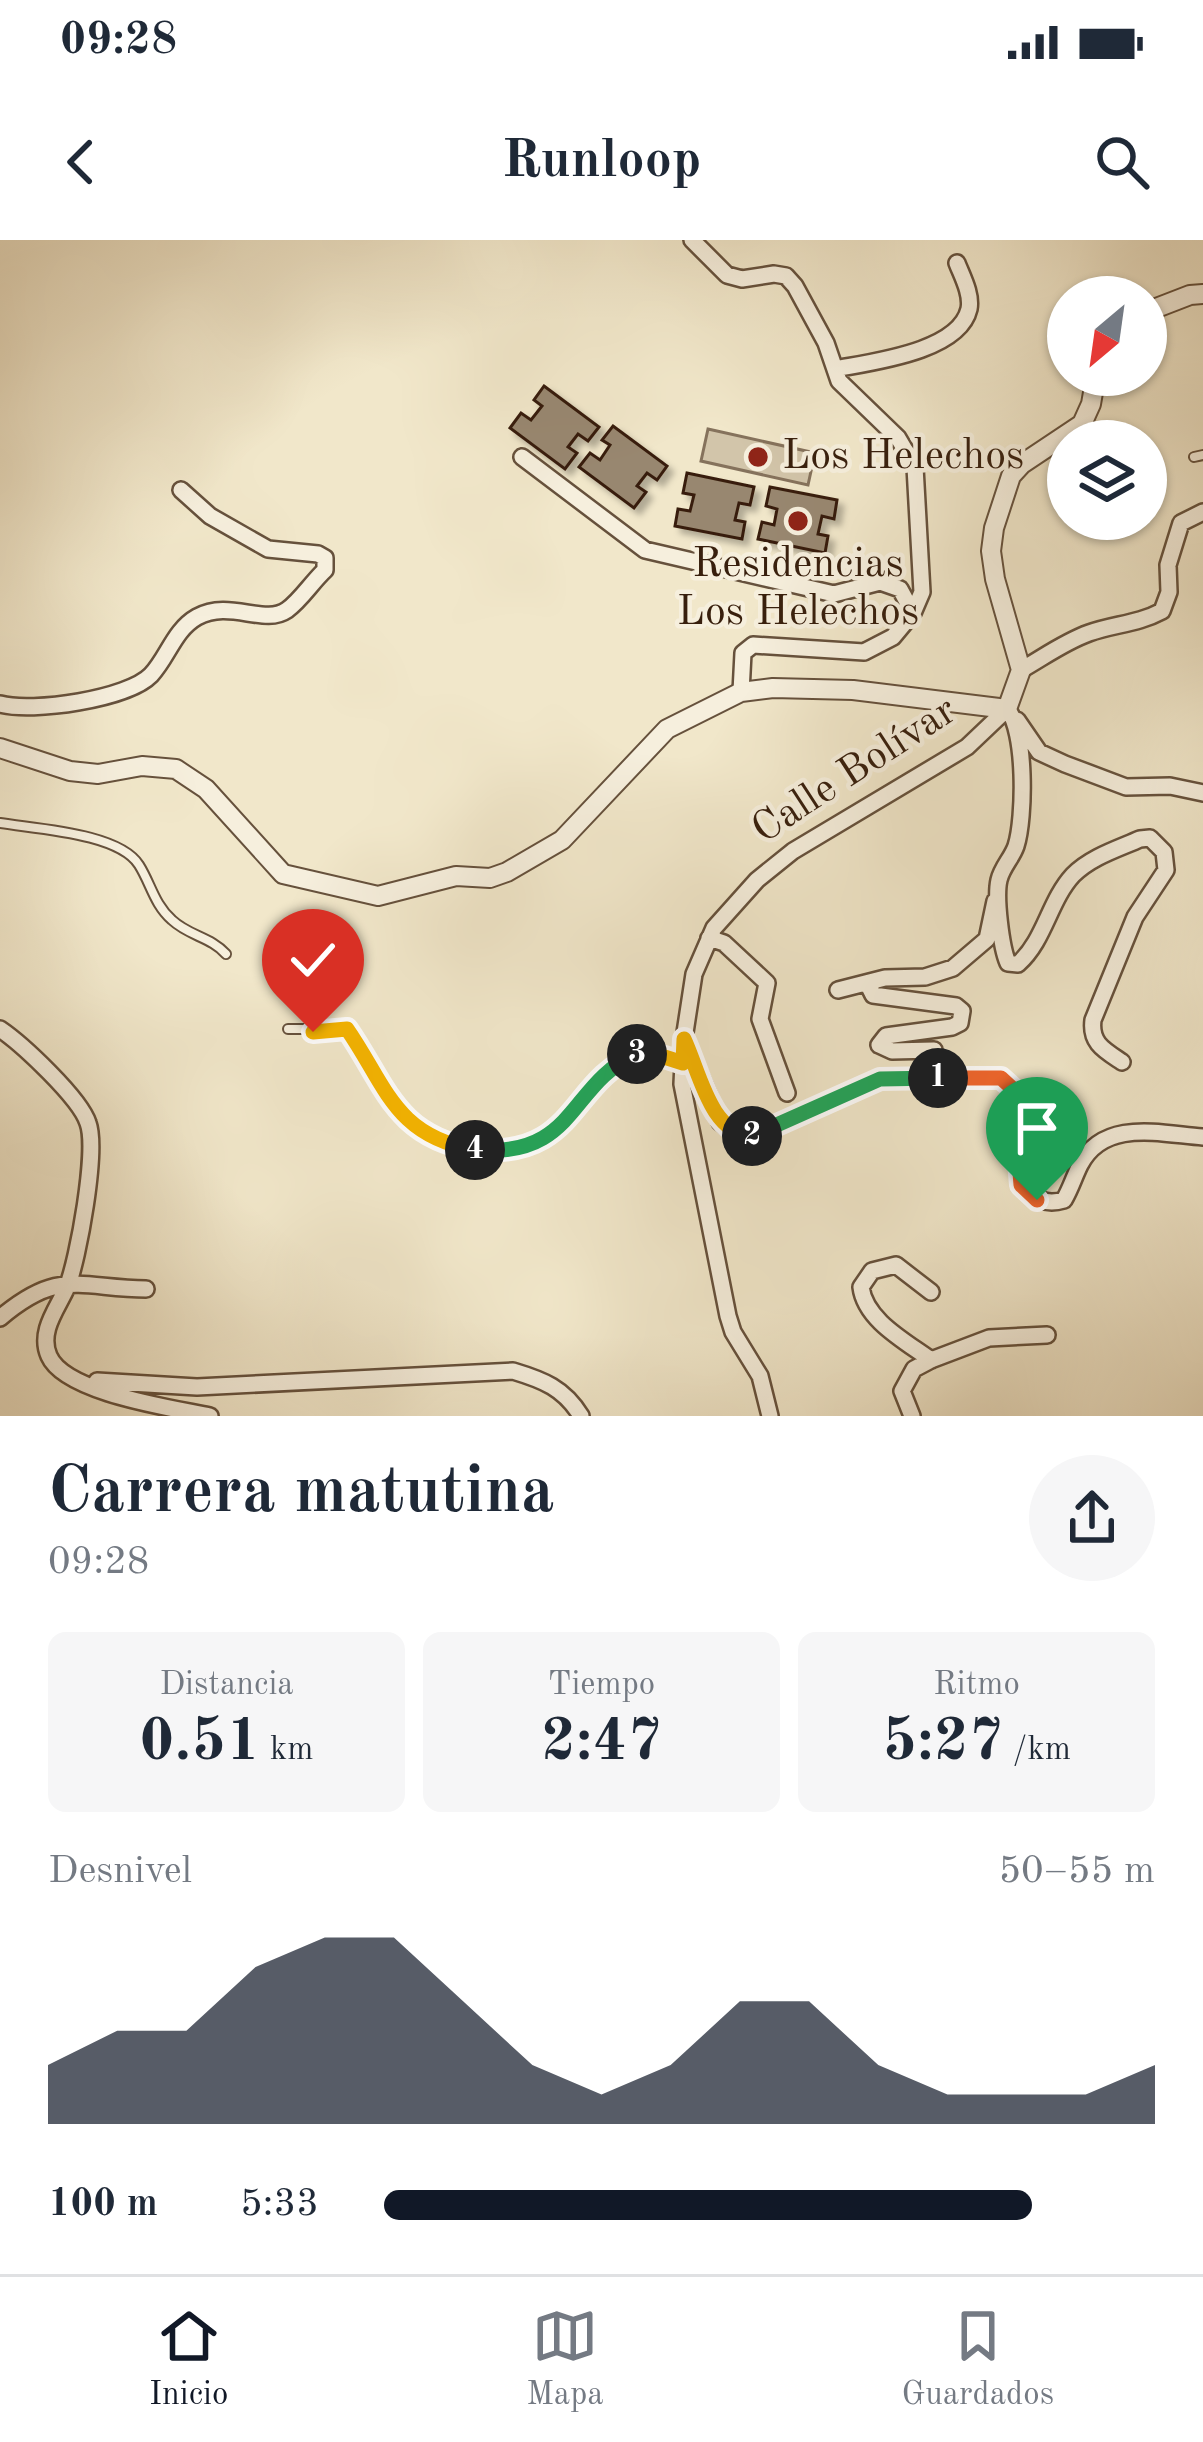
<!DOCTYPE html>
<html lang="es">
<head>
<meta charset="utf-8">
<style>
  body { margin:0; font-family:"Old Standard TT",serif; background:#f6f6f7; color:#1f2937; height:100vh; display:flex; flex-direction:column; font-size:45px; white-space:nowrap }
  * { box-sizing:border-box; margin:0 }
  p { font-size:39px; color:#747a83 }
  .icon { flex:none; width:66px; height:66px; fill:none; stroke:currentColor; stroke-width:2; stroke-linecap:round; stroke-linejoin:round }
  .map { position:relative; height:1176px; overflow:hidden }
  .panel { display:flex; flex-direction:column; background:#fff; flex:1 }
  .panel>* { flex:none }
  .needle { width:78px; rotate:209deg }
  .fabs { position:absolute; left:1047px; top:36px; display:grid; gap:24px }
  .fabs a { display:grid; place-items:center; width:120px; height:120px; border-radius:50%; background:#fff; box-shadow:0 3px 9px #0004; font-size:60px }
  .pin { position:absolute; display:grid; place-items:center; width:102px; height:102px; color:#fff; margin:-123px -51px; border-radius:50% 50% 50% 0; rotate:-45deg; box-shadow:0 0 12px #0007 }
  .pin .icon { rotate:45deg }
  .km { position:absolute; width:60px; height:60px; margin:-30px; border-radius:50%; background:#222; color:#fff; font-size:33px; line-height:60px; text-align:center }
  .round { display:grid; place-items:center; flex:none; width:126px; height:126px; border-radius:63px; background:#f6f6f7 }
  .summary { display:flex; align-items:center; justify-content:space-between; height:204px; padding:0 48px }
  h1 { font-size:66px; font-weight:600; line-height:90px }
  .figures { display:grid; grid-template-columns:repeat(3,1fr); gap:18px; height:204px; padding:12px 48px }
  .figures div { display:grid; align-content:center; border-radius:18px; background:#f6f6f7; text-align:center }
  .figures b { font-size:60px; font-weight:600 }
  .figures small { font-size:33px; font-weight:400 }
  .figures p { font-size:33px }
  .chart { height:336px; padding:24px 48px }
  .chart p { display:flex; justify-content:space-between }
  .chart svg { width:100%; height:216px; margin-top:12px; fill:#111827; opacity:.7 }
  ul { padding:0 48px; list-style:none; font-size:39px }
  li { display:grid; grid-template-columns:192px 144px 1fr; align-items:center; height:90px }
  li i { height:30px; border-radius:15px; background:#111827 }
  .status { display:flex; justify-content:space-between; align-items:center; height:84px; padding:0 60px; background:#fff; direction:ltr }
  .status svg { height:33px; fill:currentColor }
  header { display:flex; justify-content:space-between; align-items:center; height:156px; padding:0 48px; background:#fff; font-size:54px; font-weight:600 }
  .dock { display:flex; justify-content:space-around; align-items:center; height:168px; border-top:3px solid #e0e1e3; background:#fff; font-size:33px; color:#747a83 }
  .dock a { display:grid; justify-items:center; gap:6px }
  .dock .selected { color:#111827 }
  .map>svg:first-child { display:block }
  .green { fill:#d2c5aa; stroke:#85725c; stroke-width:3 }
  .building { fill:#98876f; stroke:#381f0d; stroke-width:3; filter:url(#shadow) }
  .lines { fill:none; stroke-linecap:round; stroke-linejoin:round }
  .service-casing { stroke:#66513c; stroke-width:12 }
  .minor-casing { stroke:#66513c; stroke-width:20 }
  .tertiary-casing { stroke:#66513c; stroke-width:22 }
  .service { stroke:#f6efdd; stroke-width:8 }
  .minor { stroke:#f6efdd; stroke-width:15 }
  .tertiary { stroke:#f6efdd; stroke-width:18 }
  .split-1-casing { stroke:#fff; stroke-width:24 }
  .split-2-casing { stroke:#fff; stroke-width:24 }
  .split-3-casing { stroke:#fff; stroke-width:24 }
  .split-4-casing { stroke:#fff; stroke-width:24 }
  .split-5-casing { stroke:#fff; stroke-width:24 }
  .split-1 { stroke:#f0652b; stroke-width:15 }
  .split-2 { stroke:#22a559; stroke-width:15 }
  .split-3 { stroke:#f5b400; stroke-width:15 }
  .split-4 { stroke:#22a559; stroke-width:15 }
  .split-5 { stroke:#f5b400; stroke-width:15 }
  .poi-dot { fill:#8f2418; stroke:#f6efdd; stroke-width:4.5 }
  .labels { text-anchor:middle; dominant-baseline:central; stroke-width:9; stroke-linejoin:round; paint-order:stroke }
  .poi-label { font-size:42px; fill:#381f0d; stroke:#f6efdd; text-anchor:start }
  .street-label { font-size:42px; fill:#381f0d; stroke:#f6efdd }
</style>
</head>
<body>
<div class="status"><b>09:28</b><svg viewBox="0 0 49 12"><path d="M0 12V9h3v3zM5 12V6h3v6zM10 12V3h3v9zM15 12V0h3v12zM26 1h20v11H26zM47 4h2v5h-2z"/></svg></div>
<header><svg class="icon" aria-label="back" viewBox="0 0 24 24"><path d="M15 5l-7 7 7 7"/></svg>Runloop<svg class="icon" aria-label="search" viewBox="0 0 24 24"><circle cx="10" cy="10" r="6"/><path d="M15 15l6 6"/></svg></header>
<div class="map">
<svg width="1203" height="1176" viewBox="0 0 1203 1176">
  <defs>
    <filter id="shadow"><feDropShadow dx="6" dy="6" stdDeviation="3" flood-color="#0004"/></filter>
  </defs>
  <rect width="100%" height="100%" fill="#f1e7ca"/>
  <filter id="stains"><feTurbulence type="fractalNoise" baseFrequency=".00167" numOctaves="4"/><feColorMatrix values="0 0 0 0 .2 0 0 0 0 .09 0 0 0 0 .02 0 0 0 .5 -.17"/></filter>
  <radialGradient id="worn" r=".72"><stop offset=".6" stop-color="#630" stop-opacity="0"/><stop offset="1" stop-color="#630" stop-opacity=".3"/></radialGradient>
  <!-- green -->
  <path class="green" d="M708,189L815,213L808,245L701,221Z"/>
  <!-- building -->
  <path class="building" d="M544,146L599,187L588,201L578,194L568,207L577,213L565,229L510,188L521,173L531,180L542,166L534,160Z
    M613,186L667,226L657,240L647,233L637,246L646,252L634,268L579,227L590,213L600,220L610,205L602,200Z
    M687,233L754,247L750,265L739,263L735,280L745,282L742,299L675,286L678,269L690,271L694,255L683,253Z
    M770,247L837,260L834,279L822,276L818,294L828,296L825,313L758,299L762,282L774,285L777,269L766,266Z"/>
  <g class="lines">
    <defs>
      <path id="service" d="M1194,217L1203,215
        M0,583C36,589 119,593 139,625C151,644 154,664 172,680C189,696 211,697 226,714
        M288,789H347C365,814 374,846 395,868C429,903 494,927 540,901C553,893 565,881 575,870C594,851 609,823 637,815C652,810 667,818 681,822"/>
      <path id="minor" d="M692,0L727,35L742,39L774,34L786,36L795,46L826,103L839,141L898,198L915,227L922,352L913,373
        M835,129C871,122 959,112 969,69C972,54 962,36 957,23
        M522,217L645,310L834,354L880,342L900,349L913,373L893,397L864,412L753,405L743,413L741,452
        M1021,430C1044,417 1064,402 1089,393C1114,384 1138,384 1162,371L1169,352L1168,325L1181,283L1203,272
        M0,464C32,473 128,459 151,435C168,417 174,390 197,377C230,359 264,386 287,370C301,360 312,342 325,330V318L318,314L268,309L210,276L181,250
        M1017,480L1039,512L1065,524L1126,547L1170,546L1203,553
        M709,698L724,703L767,743L760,779L787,853
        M873,741L870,749L873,755L956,766L962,771L960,783L952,787L886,796L879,805L892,811L934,810
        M838,750L885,738L925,737L953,728L987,699L995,661
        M0,789C22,804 80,858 88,883C98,910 78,1020 67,1047C58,1068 38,1091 49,1116C65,1153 172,1168 210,1176
        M684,802L682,844L728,1076L733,1092L760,1136L770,1176
        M1122,822C1104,810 1090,803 1093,780L1135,677L1166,630L1164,612L1150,598L1140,599C1117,609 1091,617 1073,635C1049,661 1045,700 1018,724L1008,723C1001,707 995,657 999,640C1002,627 1012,618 1016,606C1025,578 1026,489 1007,469L967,507L793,611L757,640L714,688L694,734L684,799L720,882L736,894L750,897L880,839L1001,838C1027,862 1019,912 1021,945C1035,958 1044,966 1064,960C1071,948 1074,937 1080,925C1104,878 1161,894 1203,897
        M0,1078C59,1028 79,1048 146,1049
        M931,1120C905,1101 865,1080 861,1047L872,1031L896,1025L931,1052
        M97,1141L197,1147L513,1131C543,1140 564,1148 581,1176
        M912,1176L902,1151L914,1129L931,1120L989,1098L1047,1095"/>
      <path id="tertiary" d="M1146,72L1190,55L1203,54
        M0,508L70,531L98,534L142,526L176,529L206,549L283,634L378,656L456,636L490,638L507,632L562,600L667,489L741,452L773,448L853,450L1007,469L1021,430L995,339L991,311L994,288L1011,236L1022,224L1082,184L1091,164L1096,135"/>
    </defs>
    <!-- service casing -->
    <use href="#service" class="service-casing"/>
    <!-- minor casing -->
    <use href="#minor" class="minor-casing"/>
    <!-- tertiary casing -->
    <use href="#tertiary" class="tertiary-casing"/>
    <!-- service -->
    <use href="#service" class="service"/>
    <!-- minor -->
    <use href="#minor" class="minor"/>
    <!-- tertiary -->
    <use href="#tertiary" class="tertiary"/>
  </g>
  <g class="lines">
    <defs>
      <path id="split-1" d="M938,838H1001L1013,849L1021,945L1037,960"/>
      <path id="split-2" d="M752,896L880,839L938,838"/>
      <path id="split-3" d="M637,814H655L683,823L684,799C700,833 710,893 752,896"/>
      <path id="split-4" d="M475,910C578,918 568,843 637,814"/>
      <path id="split-5" d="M313,792L347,789C386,845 394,896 475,910"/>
    </defs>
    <!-- split-1 casing -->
    <use href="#split-1" class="split-1-casing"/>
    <!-- split-2 casing -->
    <use href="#split-2" class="split-2-casing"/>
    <!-- split-3 casing -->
    <use href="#split-3" class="split-3-casing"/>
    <!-- split-4 casing -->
    <use href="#split-4" class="split-4-casing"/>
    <!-- split-5 casing -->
    <use href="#split-5" class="split-5-casing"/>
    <!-- split-1 -->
    <use href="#split-1" class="split-1"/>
    <!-- split-2 -->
    <use href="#split-2" class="split-2"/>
    <!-- split-3 -->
    <use href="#split-3" class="split-3"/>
    <!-- split-4 -->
    <use href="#split-4" class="split-4"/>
    <!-- split-5 -->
    <use href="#split-5" class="split-5"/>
  </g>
  <!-- markers -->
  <g class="poi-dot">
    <circle cx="758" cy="217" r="12"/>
    <circle cx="798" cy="281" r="12"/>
  </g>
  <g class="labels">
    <!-- poi labels -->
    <g class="poi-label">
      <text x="782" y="217">Los Helechos</text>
      <text x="798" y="325" text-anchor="middle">Residencias<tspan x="798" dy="48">Los Helechos</tspan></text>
    </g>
    <!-- street labels -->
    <g class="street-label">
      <text transform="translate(855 531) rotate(-33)">Calle Bolívar</text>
    </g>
  </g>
  <rect width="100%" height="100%" filter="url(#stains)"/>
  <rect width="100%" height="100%" fill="url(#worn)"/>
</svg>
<div class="fabs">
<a><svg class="needle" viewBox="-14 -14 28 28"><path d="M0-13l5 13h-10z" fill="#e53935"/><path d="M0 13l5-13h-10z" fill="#747a83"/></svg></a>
<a><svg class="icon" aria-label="layers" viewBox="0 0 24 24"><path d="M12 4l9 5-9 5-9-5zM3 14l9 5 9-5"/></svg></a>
</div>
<div class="pin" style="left:1037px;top:960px;background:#1e9e55"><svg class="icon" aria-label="arrive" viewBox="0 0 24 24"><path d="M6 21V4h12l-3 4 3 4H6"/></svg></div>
<div class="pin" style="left:313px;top:792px;background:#d93025"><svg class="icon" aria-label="check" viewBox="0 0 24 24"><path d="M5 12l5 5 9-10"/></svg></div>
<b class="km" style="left:938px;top:838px">1</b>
<b class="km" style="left:752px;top:896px">2</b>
<b class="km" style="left:637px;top:814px">3</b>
<b class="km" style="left:475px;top:910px">4</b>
</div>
<section class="panel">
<div class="summary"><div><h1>Carrera matutina</h1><p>09:28</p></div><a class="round"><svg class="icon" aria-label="share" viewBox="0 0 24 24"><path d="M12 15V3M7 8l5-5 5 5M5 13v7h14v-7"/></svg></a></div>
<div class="figures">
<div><p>Distancia</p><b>0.51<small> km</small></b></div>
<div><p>Tiempo</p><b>2:47</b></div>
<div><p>Ritmo</p><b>5:27<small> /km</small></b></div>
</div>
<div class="chart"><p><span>Desnivel</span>50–55 m</p>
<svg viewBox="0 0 160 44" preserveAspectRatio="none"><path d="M0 44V32L10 25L20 25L30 12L40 6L50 6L60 19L70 32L80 38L90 32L100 19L110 19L120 32L130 38L140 38L150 38L160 32V44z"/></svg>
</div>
<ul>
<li><b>100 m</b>5:33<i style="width:84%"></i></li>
</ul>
</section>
<nav class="dock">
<a class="selected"><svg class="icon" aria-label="home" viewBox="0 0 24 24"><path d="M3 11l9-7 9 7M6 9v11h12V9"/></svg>Inicio</a>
<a><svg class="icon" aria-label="map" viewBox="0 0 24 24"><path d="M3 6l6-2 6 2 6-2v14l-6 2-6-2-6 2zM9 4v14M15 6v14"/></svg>Mapa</a>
<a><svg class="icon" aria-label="saved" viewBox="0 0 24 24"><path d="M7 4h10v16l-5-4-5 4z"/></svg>Guardados</a>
</nav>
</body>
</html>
